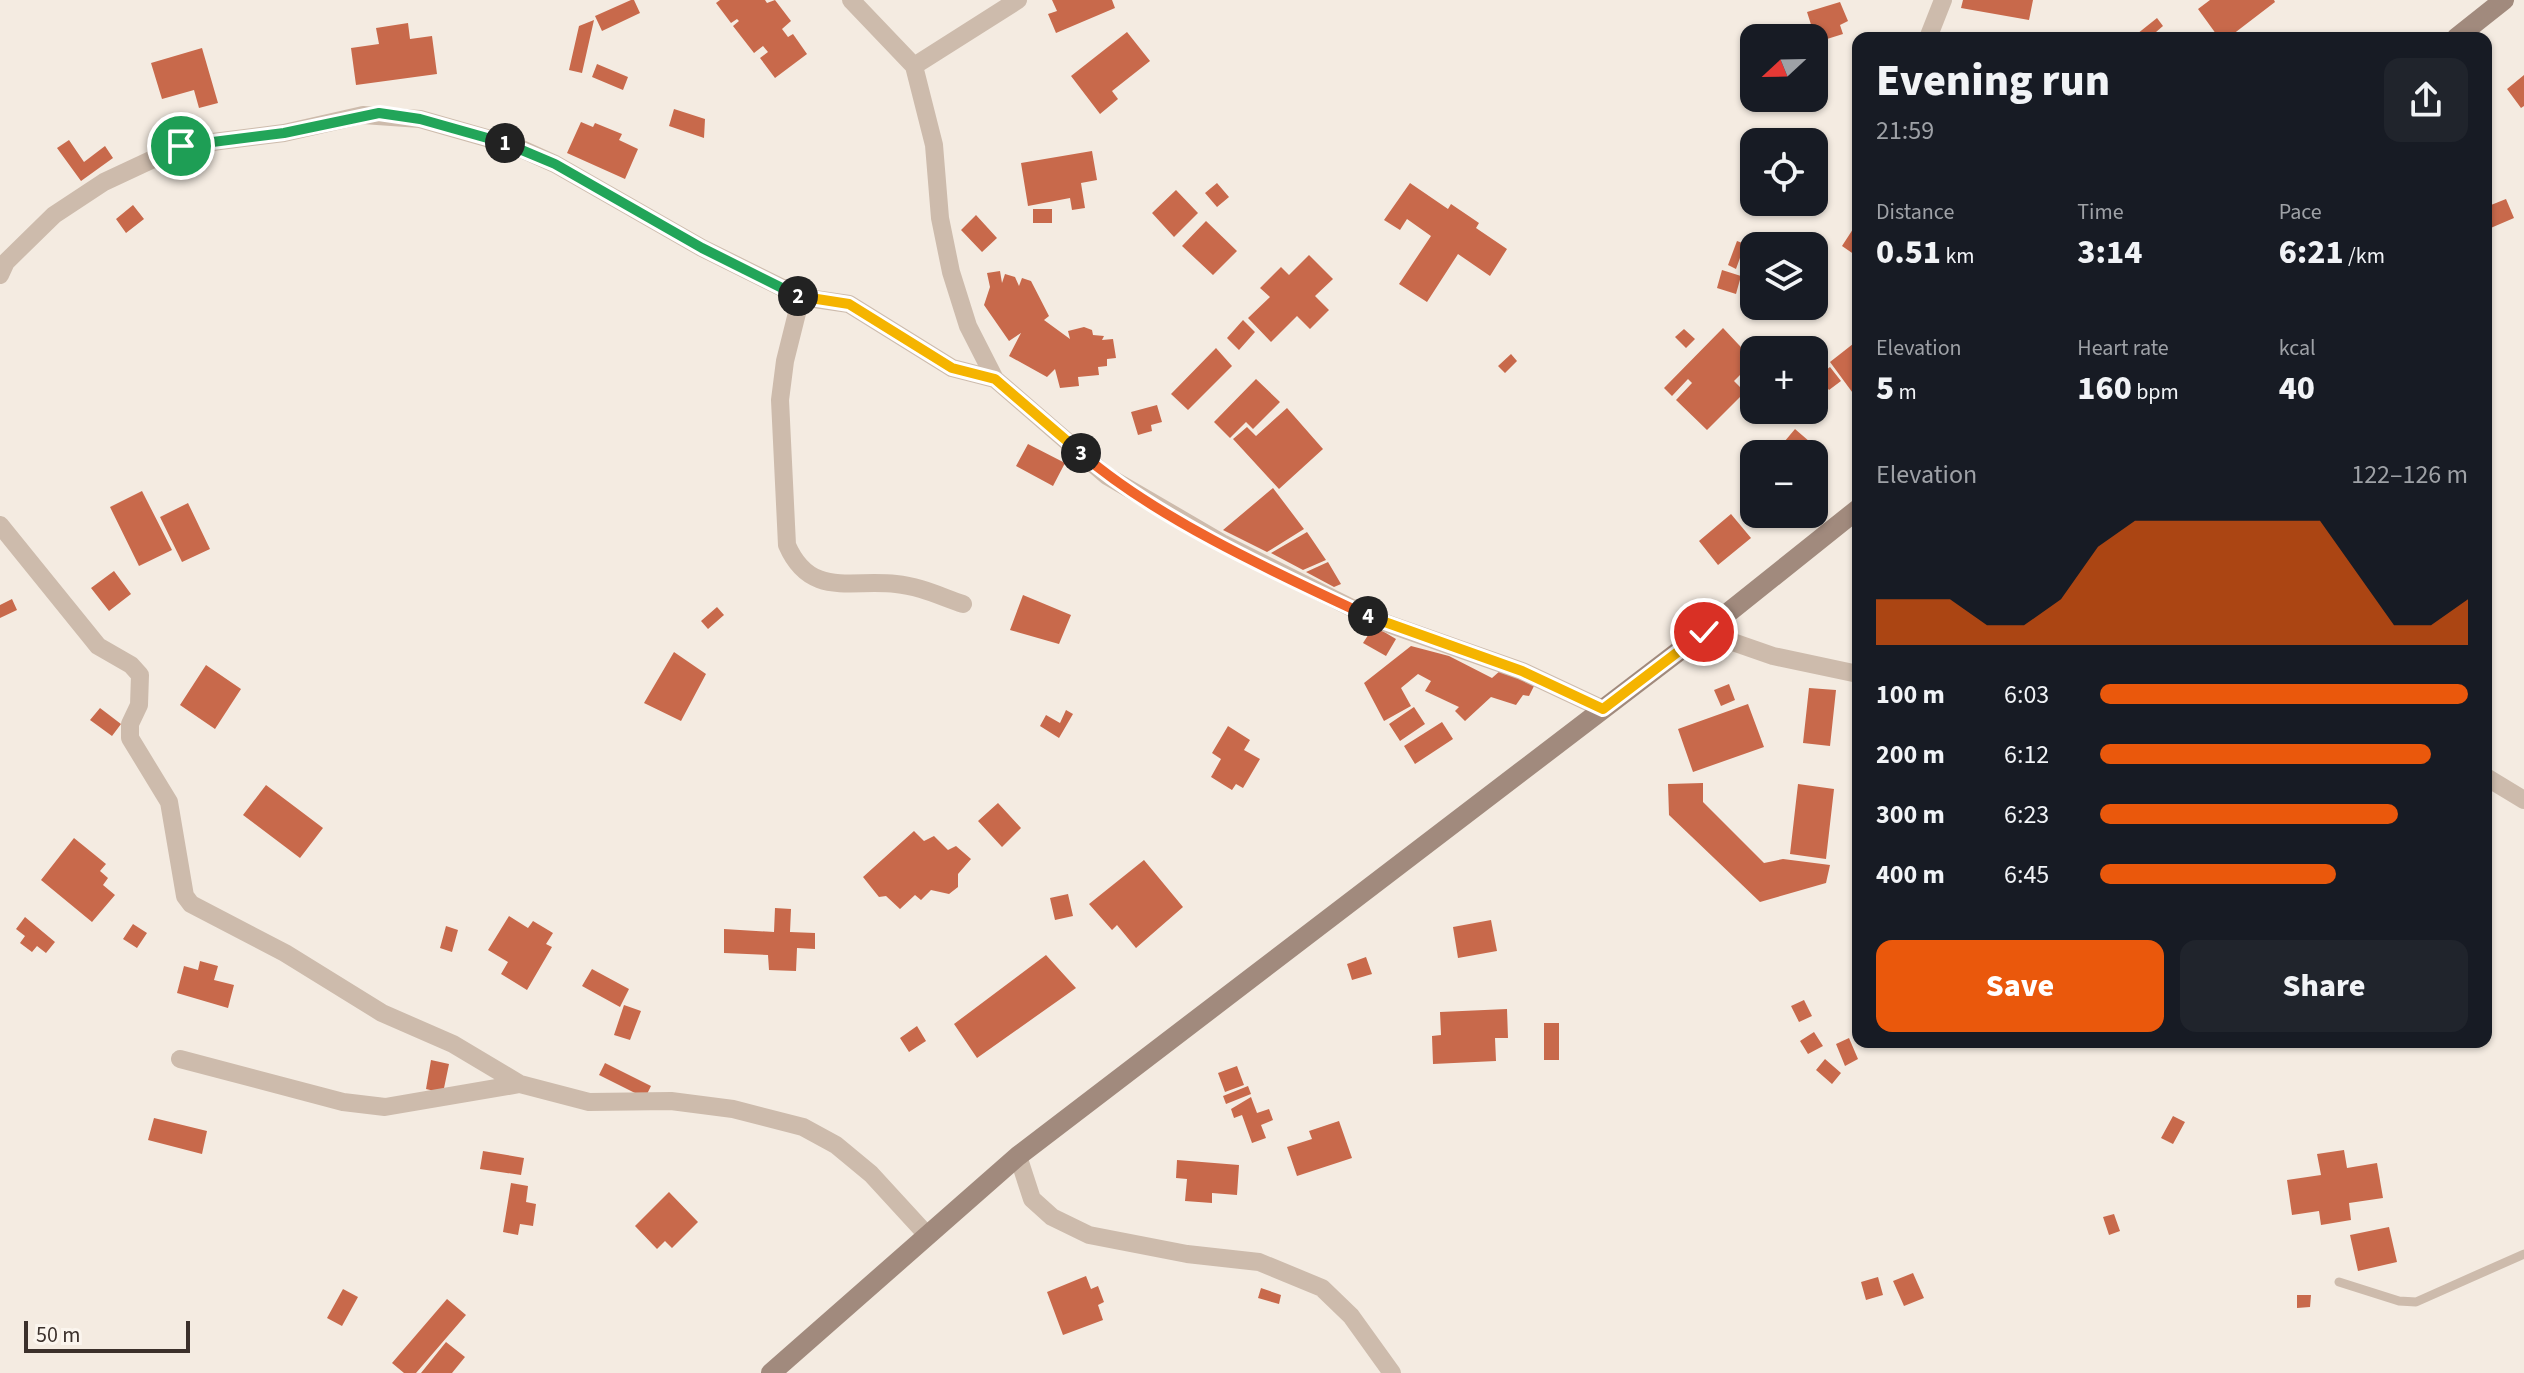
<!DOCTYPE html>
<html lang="en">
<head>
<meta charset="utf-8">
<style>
  body { margin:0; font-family:"Source Sans 3",sans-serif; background:#20242c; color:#f1f3f6; height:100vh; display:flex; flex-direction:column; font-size:30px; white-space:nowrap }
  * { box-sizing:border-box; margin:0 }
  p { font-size:26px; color:#9ea1a6 }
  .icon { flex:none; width:44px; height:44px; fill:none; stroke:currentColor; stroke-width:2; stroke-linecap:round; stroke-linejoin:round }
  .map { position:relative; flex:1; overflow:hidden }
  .panel { position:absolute; left:1852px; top:32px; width:640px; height:1016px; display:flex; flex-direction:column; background:#171b24; border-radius:16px; box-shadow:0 2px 6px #0004 }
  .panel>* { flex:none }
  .needle { width:52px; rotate:248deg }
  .buttons { position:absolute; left:1740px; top:24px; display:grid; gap:16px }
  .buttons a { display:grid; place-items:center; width:88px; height:88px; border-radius:16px; background:#171b24; box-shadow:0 2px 6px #0004; font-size:40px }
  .scale { position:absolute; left:24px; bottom:20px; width:166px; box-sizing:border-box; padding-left:8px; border:4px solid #3b302b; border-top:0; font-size:22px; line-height:28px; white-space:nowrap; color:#3b302b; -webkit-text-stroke:6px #fbf5ee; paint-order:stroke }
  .pin { position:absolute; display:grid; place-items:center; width:68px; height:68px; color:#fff; margin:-34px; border:4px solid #fff; border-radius:50%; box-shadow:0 2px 8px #0007 }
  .km { position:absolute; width:40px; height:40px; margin:-20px; border-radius:50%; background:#222; color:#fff; font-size:22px; line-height:40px; text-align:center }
  .round { display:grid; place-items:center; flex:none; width:84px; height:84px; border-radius:16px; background:#20242c }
  .headline { display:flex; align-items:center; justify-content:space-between; height:136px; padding:0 24px }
  h1 { font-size:44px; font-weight:800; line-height:60px }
  .metrics { display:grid; grid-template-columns:repeat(3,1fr); gap:12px; height:136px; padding:8px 24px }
  .metrics div { display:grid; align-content:center }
  .metrics b { font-size:34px; font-weight:800 }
  .metrics small { font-size:22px; font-weight:400 }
  .metrics p { font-size:22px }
  .chart { height:224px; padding:16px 24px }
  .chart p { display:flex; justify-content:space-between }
  .chart svg { width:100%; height:144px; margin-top:8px; fill:#ea580c; opacity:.7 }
  .button { display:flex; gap:16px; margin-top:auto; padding:16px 24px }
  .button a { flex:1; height:92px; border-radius:16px; background:#ea580c; color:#fff; font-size:32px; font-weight:800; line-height:92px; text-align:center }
  .button a+a { background:#20242c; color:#f1f3f6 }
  ul { padding:0 24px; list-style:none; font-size:26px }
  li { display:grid; grid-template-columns:128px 96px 1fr; align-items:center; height:60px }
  li i { height:20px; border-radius:10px; background:#ea580c }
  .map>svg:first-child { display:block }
  .building { fill:#c8694b }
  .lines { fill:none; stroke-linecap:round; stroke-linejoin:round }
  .lane { stroke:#cdbbac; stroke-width:9 }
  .street { stroke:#cdbbac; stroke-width:18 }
  .secondary { stroke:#a18a7d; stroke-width:20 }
  .split-1-casing { stroke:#fff; stroke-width:16 }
  .split-2-casing { stroke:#fff; stroke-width:16 }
  .split-3-casing { stroke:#fff; stroke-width:16 }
  .split-4-casing { stroke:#fff; stroke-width:16 }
  .split-5-casing { stroke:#fff; stroke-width:16 }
  .split-1 { stroke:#22a559; stroke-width:10 }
  .split-2 { stroke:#22a559; stroke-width:10 }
  .split-3 { stroke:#f5b400; stroke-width:10 }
  .split-4 { stroke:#f0652b; stroke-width:10 }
  .split-5 { stroke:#f5b400; stroke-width:10 }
</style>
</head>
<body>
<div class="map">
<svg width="2524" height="1373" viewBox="0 0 2524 1373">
  <rect width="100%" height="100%" fill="#f4ebe1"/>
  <!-- building -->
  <path class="building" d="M631,0H634L640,13L602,31L595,16Z
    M720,0H765L767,3L775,0L791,21L782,29L788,37L793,34L807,54L775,78L760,58L768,52L763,46L754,53L733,26L739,21L737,19L731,23L716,3Z
    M1052,0H1112L1115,8L1056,33L1048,14L1057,11Z
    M1963,0H2033L2029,20L1961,8Z
    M2210,0H2274L2275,2L2228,38H2219L2198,9Z
    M1840,2L1848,21L1840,25L1843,34L1827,39L1824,31L1814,34L1807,12Z
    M2157,18L2163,26L2149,38H2141L2137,34Z
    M594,20L582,73L569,70L579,26Z
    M408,23L410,39L432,36L437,74L356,85L351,48L379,44L376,28Z
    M1127,32L1150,61L1112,91L1118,99L1100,114L1071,76Z
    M202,48L218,103L199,108L194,90L162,99L151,63Z
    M597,64L628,77L623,90L592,77Z
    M2524,75V106L2521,108L2507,89Z
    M674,109L705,119L704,138L669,126Z
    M581,122L593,127L595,123L622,134L619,140L638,149L625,179L567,153Z
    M69,140L84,162L105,146L113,158L81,181L57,148Z
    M1092,151L1097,180L1081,183L1085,208L1072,210L1070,198L1028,206L1021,163Z
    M1217,183L1229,197L1217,207L1205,193Z
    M1410,183L1448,209L1451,204L1479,223L1476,228L1507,249L1490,276L1458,254L1427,302L1399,284L1431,236L1407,219L1400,230L1384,220Z
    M1176,190L1198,213L1174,237L1152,213Z
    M2506,199L2514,218L2486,230V207Z
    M133,205L144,219L126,233L116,219Z
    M1033,209H1052V223H1033Z
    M976,215L997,238L982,252L961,230Z
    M1206,221L1237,251L1213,275L1182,246Z
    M1853,229L1858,233V257L1842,246Z
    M1737,241L1745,244L1736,269L1728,265Z
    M1309,255L1333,279L1315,296L1329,310L1310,329L1297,316L1271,342L1248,318L1270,297L1260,288L1281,267L1289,275Z
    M1722,270L1741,276L1736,294L1717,288Z
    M1000,271L1002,283L1005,274L1015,277L1019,286L1022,278L1031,281L1049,316L1044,320L1070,339L1068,331L1084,327L1092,330L1093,335L1104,336L1102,340L1113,339L1116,358L1107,359V366L1098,367L1099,375L1078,377L1079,386L1060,388L1055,369L1047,377L1009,356L1021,333L1009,341L984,305L990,287L987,273Z
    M1817,287L1826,290L1819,317L1810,315Z
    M1243,320L1255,332L1239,350L1227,338Z
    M1723,328L1754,361L1734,381L1745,392L1707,430L1676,400L1692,383L1688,379L1672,396L1664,388Z
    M1684,329L1695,339L1686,348L1675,337Z
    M1858,340V400L1830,362Z
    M1216,348L1232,366L1188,410L1171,394Z
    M1511,354L1517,361L1505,373L1498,366Z
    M1830,367L1841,381L1829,390L1818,376Z
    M1256,379L1280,402L1253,429L1246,422L1230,438L1214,422Z
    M1157,405L1162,422L1151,425L1152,431L1138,435L1131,412Z
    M1287,408L1323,449L1279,489L1233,439L1247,427L1256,436Z
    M1795,429L1825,455L1814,468V454H1774Z
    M1028,444L1065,463L1053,486L1016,466Z
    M1273,488L1304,529L1267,552L1223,530Z
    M142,491L172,550L139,566L110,507Z
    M188,503L210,549L182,562L160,517Z
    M1731,514L1751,538L1718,565L1699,541Z
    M1307,532L1326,560L1303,570L1271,553Z
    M1328,562L1341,584L1334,587L1306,572Z
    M114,571L131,594L109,611L91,588Z
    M1023,595L1071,615L1059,644L1010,630Z
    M12,599L17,610L0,618V605Z
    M717,607L724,615L708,629L701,621Z
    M1374,626L1396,639L1386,656L1363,643Z
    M1411,646L1449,656L1492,678L1501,670L1534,686L1529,696L1523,695L1516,705L1491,697L1465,721L1455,711L1459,707L1425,691L1431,681L1418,674L1401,688L1411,706L1384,721L1364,683Z
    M674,652L706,674L681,721L644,703Z
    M206,665L241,689L215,729L180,705Z
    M1729,684L1735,700L1721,706L1714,690Z
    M1809,688L1836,690L1830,746L1803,743Z
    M1748,704L1764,747L1693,772L1678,729Z
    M1414,707L1425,724L1400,741L1389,724Z
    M100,708L121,724L112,736L90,720Z
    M1066,710L1073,714L1059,738L1040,726L1046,715L1060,723Z
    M1442,722L1453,739L1415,764L1404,746Z
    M1228,726L1250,740L1244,750L1260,759L1243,788L1236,784L1232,790L1211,777L1221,759L1212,753Z
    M1703,783V802L1764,863L1783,859L1830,865L1826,883L1760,902L1669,815L1668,784Z
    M1798,784L1834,789L1826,859L1790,854Z
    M266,785L323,828L300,858L243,815Z
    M998,803L1021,828L1002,847L978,821Z
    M914,831L924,841L934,836L948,850L956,846L971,859L958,874V887L949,894L931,890L921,900L915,895L900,909L886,896L879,897L863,877Z
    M74,838L106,864L100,871L108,878L103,885L115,895L92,922L41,880Z
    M1144,860L1183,907L1136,948L1117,925L1112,930L1089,904Z
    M1068,894L1073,916L1055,920L1050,898Z
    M775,908L791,909L790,932L815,933V949L797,948L796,971L769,970L768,955L724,953V929L774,932Z
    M509,916L528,928L533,921L553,933L546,944L552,947L527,990L501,974L508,962L488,950Z
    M25,917L55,942L46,953L37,946L32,952L20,943L25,936L16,929Z
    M1491,920L1497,951L1458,958L1453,927Z
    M133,924L147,933L137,948L123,939Z
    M446,926L458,930L452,952L440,948Z
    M1046,955L1076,988L977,1058L954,1024Z
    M1366,957L1372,974L1352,980L1347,964Z
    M200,961L218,966L214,980L234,985L228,1008L177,993L184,966L198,970Z
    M592,969L629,989L620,1007L582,986Z
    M1804,1000L1812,1016L1799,1022L1791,1006Z
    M624,1005L641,1011L630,1040L614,1035Z
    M1507,1009L1508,1038H1495L1496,1061L1433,1064L1432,1036L1441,1035L1440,1012Z
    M1544,1023H1559V1060H1544Z
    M917,1026L926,1041L909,1052L900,1038Z
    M1814,1032L1823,1046L1808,1054L1800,1041Z
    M1849,1038L1858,1059L1845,1066L1836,1044Z
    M1825,1059L1841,1073L1832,1084L1816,1070Z
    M431,1060L449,1064L443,1093L426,1089Z
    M605,1063L651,1086L645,1098L599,1075Z
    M1237,1066L1244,1085L1225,1092L1218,1073Z
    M1248,1086L1251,1094L1226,1104L1223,1096Z
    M1251,1097L1257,1113L1269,1109L1273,1120L1261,1125L1266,1138L1252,1143L1242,1115L1234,1118L1231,1109Z
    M2173,1116L2185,1122L2173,1144L2161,1138Z
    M154,1118L207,1131L202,1154L148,1140Z
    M1339,1121L1352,1158L1297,1176L1287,1147L1312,1139L1309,1131Z
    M2344,1150L2347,1168L2377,1163L2383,1198L2349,1203L2351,1220L2321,1225L2319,1211L2292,1215L2287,1180L2321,1175L2317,1154Z
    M483,1151L524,1158L521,1175L480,1169Z
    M1177,1160L1239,1165L1237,1195L1212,1193V1203L1185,1201L1187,1179L1176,1178Z
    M511,1183L528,1186L526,1202L536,1204L533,1226L520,1224L518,1235L503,1232Z
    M669,1192L698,1222L672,1248L665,1241L657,1249L635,1226Z
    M2114,1214L2120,1231L2109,1235L2103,1217Z
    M2389,1227L2397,1262L2358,1271L2350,1235Z
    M1913,1273L1924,1298L1904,1306L1893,1281Z
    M1086,1276L1091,1289L1098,1286L1104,1302L1098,1305L1103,1320L1063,1335L1047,1292Z
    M1878,1277L1883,1295L1866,1300L1861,1282Z
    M1261,1288L1281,1295L1279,1304L1258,1298Z
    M343,1289L358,1297L342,1326L327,1318Z
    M2297,1295H2311L2310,1307L2297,1308Z
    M447,1299L466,1315L416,1373H404L392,1363Z
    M446,1342L465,1357L452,1373H421Z"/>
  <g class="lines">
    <!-- lane -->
    <path class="lane" d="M2339,1282L2399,1301L2416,1302L2524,1254"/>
    <!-- street -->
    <path class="street" d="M851,0L914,66L934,145L940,218L951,272L968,326L995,379
      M1928,38L1943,0
      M914,66L1018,0
      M0,275L6,262L54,215L104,182L181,146L284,133L363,115L420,119L515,146L555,164L702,248L801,297L849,304L952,368L995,379L1107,476L1222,543L1374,619L1522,671L1603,709
      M801,297L785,361L780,400L787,545C810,598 850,579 896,584C919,586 942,597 963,604
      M0,525L98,646L131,665L140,675L139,705L130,724V738L169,802L185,896L191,904L285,953L382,1013L453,1044L520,1084L589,1102L671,1101L733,1109L803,1127L836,1145L871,1174L927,1235
      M1704,632L1773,656L1858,674
      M2486,777L2524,800
      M180,1059L343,1102L385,1107L520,1084
      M1018,1156L1032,1199L1052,1217L1089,1235L1187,1254L1259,1262L1322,1288L1351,1316L1392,1373"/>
    <!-- secondary -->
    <path class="secondary" d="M2456,38L2504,0
      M771,1373L1018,1156L1704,632L1858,509"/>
  </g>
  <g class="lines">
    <defs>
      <path id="split-1" d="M181,146L284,133L379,113L420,119L505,143"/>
      <path id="split-2" d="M505,143L555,164L702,248L798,296"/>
      <path id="split-3" d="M798,296L849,304L952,368L995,379L1081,453"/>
      <path id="split-4" d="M1081,453C1155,518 1278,574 1368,616"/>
      <path id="split-5" d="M1368,616L1522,671L1603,709L1704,632"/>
    </defs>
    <!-- split-1 casing -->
    <use href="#split-1" class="split-1-casing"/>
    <!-- split-2 casing -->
    <use href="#split-2" class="split-2-casing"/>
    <!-- split-3 casing -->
    <use href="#split-3" class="split-3-casing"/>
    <!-- split-4 casing -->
    <use href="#split-4" class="split-4-casing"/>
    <!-- split-5 casing -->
    <use href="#split-5" class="split-5-casing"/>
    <!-- split-1 -->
    <use href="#split-1" class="split-1"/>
    <!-- split-2 -->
    <use href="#split-2" class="split-2"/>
    <!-- split-3 -->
    <use href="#split-3" class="split-3"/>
    <!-- split-4 -->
    <use href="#split-4" class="split-4"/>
    <!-- split-5 -->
    <use href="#split-5" class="split-5"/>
  </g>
</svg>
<div class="buttons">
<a><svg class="needle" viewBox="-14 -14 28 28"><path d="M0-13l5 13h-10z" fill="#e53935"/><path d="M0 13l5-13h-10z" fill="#9ea1a6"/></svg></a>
<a><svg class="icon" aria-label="locate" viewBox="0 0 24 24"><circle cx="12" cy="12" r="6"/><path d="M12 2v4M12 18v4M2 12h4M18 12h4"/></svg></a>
<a><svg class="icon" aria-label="layers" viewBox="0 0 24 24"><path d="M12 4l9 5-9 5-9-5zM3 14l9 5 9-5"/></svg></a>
<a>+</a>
<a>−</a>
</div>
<div class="scale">50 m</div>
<div class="pin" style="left:181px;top:146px;background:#1e9e55"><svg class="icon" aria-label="arrive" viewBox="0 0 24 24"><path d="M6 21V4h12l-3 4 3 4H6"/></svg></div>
<div class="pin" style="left:1704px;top:632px;background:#d93025"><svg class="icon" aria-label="check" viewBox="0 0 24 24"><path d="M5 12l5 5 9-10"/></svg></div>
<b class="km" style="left:505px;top:143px">1</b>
<b class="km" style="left:798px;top:296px">2</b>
<b class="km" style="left:1081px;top:453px">3</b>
<b class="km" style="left:1368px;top:616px">4</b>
<section class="panel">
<div class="headline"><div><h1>Evening run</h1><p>21:59</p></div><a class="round"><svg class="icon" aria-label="share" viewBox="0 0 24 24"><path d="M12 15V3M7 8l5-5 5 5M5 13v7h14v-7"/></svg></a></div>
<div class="metrics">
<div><p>Distance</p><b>0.51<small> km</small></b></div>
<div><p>Time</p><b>3:14</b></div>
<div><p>Pace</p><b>6:21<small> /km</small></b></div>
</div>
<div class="metrics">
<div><p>Elevation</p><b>5<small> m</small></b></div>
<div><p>Heart rate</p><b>160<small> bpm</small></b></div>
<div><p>kcal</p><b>40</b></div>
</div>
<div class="chart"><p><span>Elevation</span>122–126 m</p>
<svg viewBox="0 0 160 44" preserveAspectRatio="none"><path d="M0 44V30L10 30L20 30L30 38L40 38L50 30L60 14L70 6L80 6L90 6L100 6L110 6L120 6L130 22L140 38L150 38L160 30V44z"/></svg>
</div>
<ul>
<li><b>100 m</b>6:03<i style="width:100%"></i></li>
<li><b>200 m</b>6:12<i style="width:90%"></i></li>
<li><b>300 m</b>6:23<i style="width:81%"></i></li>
<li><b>400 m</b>6:45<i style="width:64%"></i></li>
</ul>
<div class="button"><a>Save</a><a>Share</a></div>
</section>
</div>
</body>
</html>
